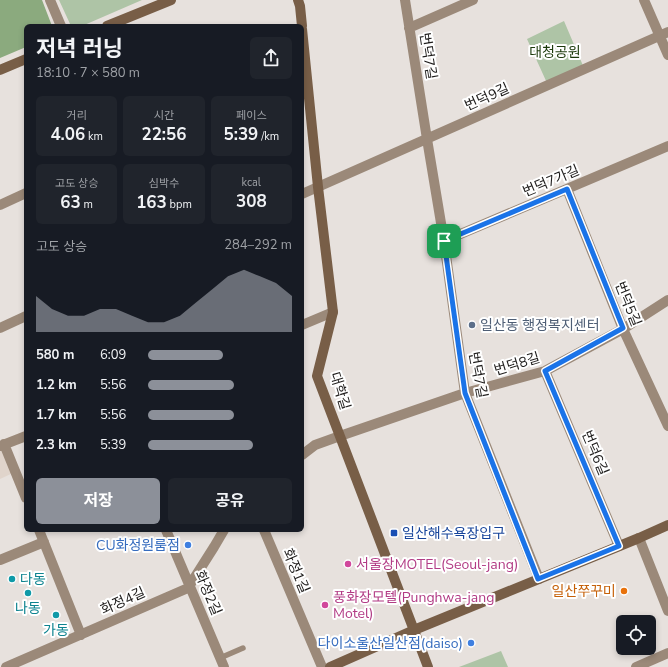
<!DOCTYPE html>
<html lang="ko">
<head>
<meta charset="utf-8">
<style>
  body { margin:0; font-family:"Nunito Sans","Noto Sans KR",sans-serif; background:#20242c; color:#f1f3f6; height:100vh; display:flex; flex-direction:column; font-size:15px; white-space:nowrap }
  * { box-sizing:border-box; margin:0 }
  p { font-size:13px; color:#9ea1a6 }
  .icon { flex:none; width:22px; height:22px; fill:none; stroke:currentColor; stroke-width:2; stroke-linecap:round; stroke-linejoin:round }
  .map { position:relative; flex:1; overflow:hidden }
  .drawer { position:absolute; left:24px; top:24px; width:280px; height:508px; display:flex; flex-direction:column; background:#171b24; border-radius:6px; box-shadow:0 2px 6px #0003 }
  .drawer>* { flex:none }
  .fabs { position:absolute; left:616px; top:615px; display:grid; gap:8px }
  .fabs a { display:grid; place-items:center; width:40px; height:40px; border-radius:6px; background:#171b24; box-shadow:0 2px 6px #0003; font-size:20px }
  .pin { position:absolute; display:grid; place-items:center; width:34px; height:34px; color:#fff; margin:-17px; border-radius:8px; box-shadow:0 2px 6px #0006 }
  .round { display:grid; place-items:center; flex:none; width:42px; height:42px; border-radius:6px; background:#20242c }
  .headline { display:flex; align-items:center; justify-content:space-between; height:68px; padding:0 12px }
  h1 { font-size:22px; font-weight:700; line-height:30px }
  .figures { display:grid; grid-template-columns:repeat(3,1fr); gap:6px; height:68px; padding:4px 12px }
  .figures div { display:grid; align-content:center; border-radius:6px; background:#20242c; text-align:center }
  .figures b { font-size:17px; font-weight:700 }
  .figures small { font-size:11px; font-weight:400 }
  .figures p { font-size:11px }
  .chart { height:112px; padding:8px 12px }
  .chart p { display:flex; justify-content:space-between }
  .chart svg { width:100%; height:72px; margin-top:4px; fill:#8c9099; opacity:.7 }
  .action { display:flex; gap:8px; margin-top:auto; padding:8px 12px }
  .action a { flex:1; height:46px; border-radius:6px; background:#8c9099; color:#fff; font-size:16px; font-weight:700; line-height:46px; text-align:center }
  .action a+a { background:#20242c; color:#f1f3f6 }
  ul { padding:0 12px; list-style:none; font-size:13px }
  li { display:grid; grid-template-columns:64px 48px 1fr; align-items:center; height:30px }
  li i { height:10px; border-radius:5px; background:#8c9099 }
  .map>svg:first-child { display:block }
  .built { fill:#e0d4cb }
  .green { fill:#aec4a6 }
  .forest { fill:#8baa7e }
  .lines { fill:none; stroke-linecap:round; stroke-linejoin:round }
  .lane { stroke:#9b8979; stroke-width:5.5 }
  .street { stroke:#9b8979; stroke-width:10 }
  .secondary { stroke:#785e47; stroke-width:10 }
  .route-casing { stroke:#fff; stroke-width:8 }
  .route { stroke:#1a73e8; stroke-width:5 }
  .service-dot { fill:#5c6f8a; stroke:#fff; stroke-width:1.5 }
  .transit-dot { fill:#1a4fb4; stroke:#fff; stroke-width:1.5 }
  .shop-dot { fill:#3f7fe0; stroke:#fff; stroke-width:1.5 }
  .hotel-dot { fill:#d1479c; stroke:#fff; stroke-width:1.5 }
  .culture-dot { fill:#0f9aa8; stroke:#fff; stroke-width:1.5 }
  .food-dot { fill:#e8710a; stroke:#fff; stroke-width:1.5 }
  .labels { text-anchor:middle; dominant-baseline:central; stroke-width:4; stroke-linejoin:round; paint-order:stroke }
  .park-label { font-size:14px; fill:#1c3a0b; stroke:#fff }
  .street-label { font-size:14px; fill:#1e1c1b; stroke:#fff }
  .service-label { font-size:14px; fill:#4e5e75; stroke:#fff; text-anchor:start }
  .transit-label { font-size:14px; fill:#164399; stroke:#fff; text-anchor:start }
  .shop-label { font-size:14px; fill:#366cbe; stroke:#fff; text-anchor:end }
  .hotel-label { font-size:14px; fill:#b23c85; stroke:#fff; text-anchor:start }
  .culture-label { font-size:14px; fill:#0d838f; stroke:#fff }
  .food-label { font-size:14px; fill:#c56008; stroke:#fff; text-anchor:end }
</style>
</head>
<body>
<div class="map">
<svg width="668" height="667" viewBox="0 0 668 667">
  <rect width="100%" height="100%" fill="#e7e1dd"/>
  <!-- built -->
  <path class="built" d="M0,445L13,473L0,479Z"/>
  <!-- green -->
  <path class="green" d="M59,0H142L82,26H71Z
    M564,21L584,68L547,83L527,39Z
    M501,651L508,667H459Z"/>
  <!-- forest -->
  <path class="forest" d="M0,0H42L52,26H26V47L0,58Z"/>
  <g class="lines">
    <!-- lane -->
    <path class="lane" d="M220,658L243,648"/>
    <!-- street -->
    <path class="street" d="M50,0L61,26
      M405,0L427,139L444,241L465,393L539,579
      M644,0L668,55
      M409,28L473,0
      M567,189L623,329L668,426
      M302,194L668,32
      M0,205L26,193
      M444,241L668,146
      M302,325L333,312
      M0,328L26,316
      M545,371L619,546
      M4,444L26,498
      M0,446L26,436
      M302,455L315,445L340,436L465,393L545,371L623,329L668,300
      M39,530L81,635
      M166,530L224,667
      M264,530L322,667
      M639,538L668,611
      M0,560L44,542
      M6,667L188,588L214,547L224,530
      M636,667L668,653"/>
    <!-- secondary -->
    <path class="secondary" d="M298,0L300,6L302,26
      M107,26L171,0
      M302,29L318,187L333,312L317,376L428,667
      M0,70L26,59
      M330,667L414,630L639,538L668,525"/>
  </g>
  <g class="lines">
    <defs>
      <path id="route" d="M567,189L623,328L545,371L619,546L538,579L465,393L444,241Z"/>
    </defs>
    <!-- route casing -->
    <use href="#route" class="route-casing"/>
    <!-- route -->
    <use href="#route" class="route"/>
  </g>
  <!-- markers -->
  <circle class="service-dot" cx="472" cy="325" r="4"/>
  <rect class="transit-dot" x="390" y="529" width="8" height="8" rx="2"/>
  <g class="shop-dot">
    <circle cx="188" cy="545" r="4"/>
    <circle cx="471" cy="643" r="4"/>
  </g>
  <g class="hotel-dot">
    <circle cx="348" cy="564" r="4"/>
    <circle cx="325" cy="605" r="4"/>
  </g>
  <g class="culture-dot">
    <circle cx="12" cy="579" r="4"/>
    <circle cx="28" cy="593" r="4"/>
    <circle cx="56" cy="615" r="4"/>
  </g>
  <circle class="food-dot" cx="624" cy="591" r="4"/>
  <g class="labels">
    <!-- park labels -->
    <g class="park-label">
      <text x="555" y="52">대청공원</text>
    </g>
    <!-- street labels -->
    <g class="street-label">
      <text transform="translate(428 56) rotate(81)">번덕7길</text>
      <text transform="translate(487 97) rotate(-24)">번덕9길</text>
      <text transform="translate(551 181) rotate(-23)">번덕7가길</text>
      <text transform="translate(628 304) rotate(68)">번덕5길</text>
      <text transform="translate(517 364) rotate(-17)">번덕8길</text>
      <text transform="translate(478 375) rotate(79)">번덕7길</text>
      <text transform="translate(340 391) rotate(73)">대학길</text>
      <text transform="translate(595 453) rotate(67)">번덕6길</text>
      <text transform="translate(296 571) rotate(67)">화정1길</text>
      <text transform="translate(208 593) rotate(67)">화정2길</text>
      <text transform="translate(123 601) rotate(-24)">화정4길</text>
    </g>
    <!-- service labels -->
    <g class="service-label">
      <text x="480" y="325">일산동 행정복지센터</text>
    </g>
    <!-- transit labels -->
    <g class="transit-label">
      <text x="402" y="533">일산해수욕장입구</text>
    </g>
    <!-- shop labels -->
    <g class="shop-label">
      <text x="180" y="545">CU화정원룸점</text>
      <text x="463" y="643">다이소울산일산점(daiso)</text>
    </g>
    <!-- hotel labels -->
    <g class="hotel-label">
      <text x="356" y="564">서울장MOTEL(Seoul-jang)</text>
      <text x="333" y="597">풍화장모텔(Punghwa-jang<tspan x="333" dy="16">Motel)</tspan></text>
    </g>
    <!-- culture labels -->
    <g class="culture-label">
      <text x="20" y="579" text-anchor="start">다동</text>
      <text x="28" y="608">나동</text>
      <text x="56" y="630">가동</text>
    </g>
    <!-- food labels -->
    <g class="food-label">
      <text x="616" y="591">일산쭈꾸미</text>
    </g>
  </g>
</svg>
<div class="fabs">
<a><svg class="icon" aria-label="locate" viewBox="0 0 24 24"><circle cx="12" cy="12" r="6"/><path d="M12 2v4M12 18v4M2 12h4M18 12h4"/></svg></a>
</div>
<div class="pin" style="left:444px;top:241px;background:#1e9e55"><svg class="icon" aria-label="arrive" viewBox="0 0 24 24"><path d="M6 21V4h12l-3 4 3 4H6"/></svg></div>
<section class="drawer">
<div class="headline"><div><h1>저녁 러닝</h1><p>18:10 · 7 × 580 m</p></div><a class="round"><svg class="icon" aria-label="share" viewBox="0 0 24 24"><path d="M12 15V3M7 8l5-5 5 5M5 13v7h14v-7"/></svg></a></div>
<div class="figures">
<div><p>거리</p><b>4.06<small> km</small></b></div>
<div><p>시간</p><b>22:56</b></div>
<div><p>페이스</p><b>5:39<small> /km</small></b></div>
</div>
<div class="figures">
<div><p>고도 상승</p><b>63<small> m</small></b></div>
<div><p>심박수</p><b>163<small> bpm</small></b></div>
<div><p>kcal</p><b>308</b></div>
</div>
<div class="chart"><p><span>고도 상승</span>284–292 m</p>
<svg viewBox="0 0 160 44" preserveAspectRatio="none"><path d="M0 44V22L10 30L20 34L30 34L40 30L50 30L60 34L70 38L80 38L90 34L100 26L110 18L120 10L130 6L140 10L150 14L160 22V44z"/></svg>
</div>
<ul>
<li><b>580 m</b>6:09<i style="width:52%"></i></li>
<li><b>1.2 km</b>5:56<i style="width:60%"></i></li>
<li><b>1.7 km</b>5:56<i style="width:60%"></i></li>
<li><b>2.3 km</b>5:39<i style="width:73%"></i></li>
</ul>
<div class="action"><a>저장</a><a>공유</a></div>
</section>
</div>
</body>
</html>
